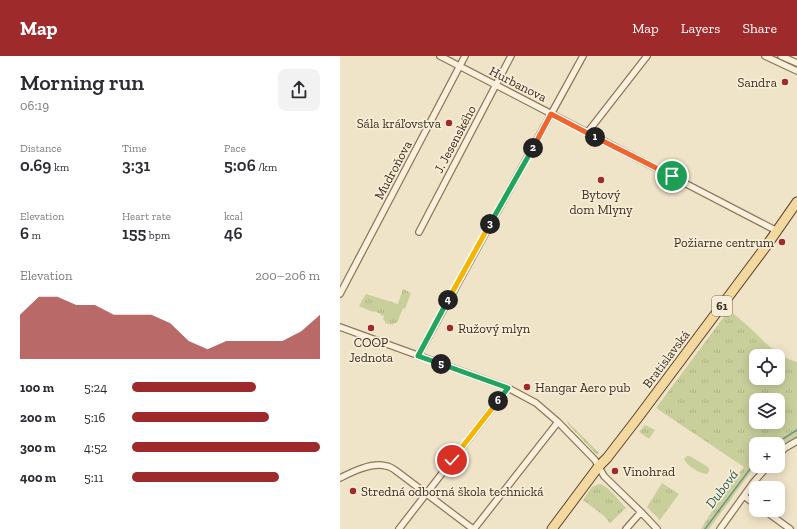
<!DOCTYPE html>
<html lang="en">
<head>
<meta charset="utf-8">
<style>
  body { margin:0; font-family:"Zilla Slab",serif; background:#f2f2f3; color:#2b2b33; height:100vh; display:flex; flex-direction:column; font-size:15px; white-space:nowrap }
  * { box-sizing:border-box; margin:0 }
  p { font-size:13px; color:#7c7c81 }
  .icon { flex:none; width:22px; height:22px; fill:none; stroke:currentColor; stroke-width:2; stroke-linecap:round; stroke-linejoin:round }
  .map { position:relative; flex:1; overflow:hidden }
  .side { display:flex; flex-direction:column; background:#fff; width:340px }
  .side>* { flex:none }
  .tools { position:absolute; left:409px; top:293px; display:grid; gap:8px }
  .tools a { display:grid; place-items:center; width:36px; height:36px; border-radius:8px; background:#fff; box-shadow:0 2px 10px #0003; font-size:20px }
  .pin { position:absolute; display:grid; place-items:center; width:34px; height:34px; color:#fff; margin:-17px; border:2px solid #fff; border-radius:50%; box-shadow:0 1px 4px #0007 }
  .km { position:absolute; width:20px; height:20px; margin:-10px; border-radius:50%; background:#222; color:#fff; font-size:11px; line-height:20px; text-align:center }
  .round { display:grid; place-items:center; flex:none; width:42px; height:42px; border-radius:8px; background:#f2f2f3 }
  .headline { display:flex; align-items:center; justify-content:space-between; height:68px; padding:0 20px }
  h1 { font-size:22px; font-weight:600; line-height:30px }
  .metrics { display:grid; grid-template-columns:repeat(3,1fr); gap:6px; height:68px; padding:4px 20px }
  .metrics div { display:grid; align-content:center }
  .metrics b { font-size:17px; font-weight:600 }
  .metrics small { font-size:11px; font-weight:400 }
  .metrics p { font-size:11px }
  .chart { height:112px; padding:8px 20px }
  .chart p { display:flex; justify-content:space-between }
  .chart svg { width:100%; height:72px; margin-top:4px; fill:#9e2a2b; opacity:.7 }
  ul { padding:0 20px; list-style:none; font-size:13px }
  li { display:grid; grid-template-columns:64px 48px 1fr; align-items:center; height:30px }
  li i { height:10px; border-radius:5px; background:#9e2a2b }
  header { display:flex; align-items:center; gap:24px; box-sizing:border-box; height:56px; padding:0 20px; background:#9e2a2b; color:#fff }
  header strong { font-size:19px }
  nav { display:flex; gap:22px; margin-inline-start:auto; font-size:14px }
  main { display:flex; flex:1; min-height:0 }
  .map>svg:first-child { display:block }
  .grass { fill:url(#grass-tufts); fill-rule:evenodd }
  .lines { fill:none; stroke-linecap:round; stroke-linejoin:round }
  .stream { stroke:#6f938a; stroke-width:1.5 }
  .minor-casing { stroke:#8d765c; stroke-width:8 }
  .primary-casing { stroke:#5b4430; stroke-width:11 }
  .minor { stroke:#faf1dc; stroke-width:5.5 }
  .primary { stroke:#f3d9a0; stroke-width:9 }
  .split-1-casing { stroke:#fff; stroke-width:8 }
  .split-2-casing { stroke:#fff; stroke-width:8 }
  .split-3-casing { stroke:#fff; stroke-width:8 }
  .split-4-casing { stroke:#fff; stroke-width:8 }
  .split-5-casing { stroke:#fff; stroke-width:8 }
  .split-6-casing { stroke:#fff; stroke-width:8 }
  .split-7-casing { stroke:#fff; stroke-width:8 }
  .split-1 { stroke:#f0652b; stroke-width:5 }
  .split-2 { stroke:#f0652b; stroke-width:5 }
  .split-3 { stroke:#22a559; stroke-width:5 }
  .split-4 { stroke:#f5b400; stroke-width:5 }
  .split-5 { stroke:#22a559; stroke-width:5 }
  .split-6 { stroke:#22a559; stroke-width:5 }
  .split-7 { stroke:#f5b400; stroke-width:5 }
  .poi-dot { fill:#9e2a2b; stroke:#f7eed8; stroke-width:1.5 }
  .labels { text-anchor:middle; dominant-baseline:central; stroke-width:3.5; stroke-linejoin:round; paint-order:stroke }
  .shield { fill:#f7eed8; stroke:#756857; stroke-width:1 }
  .shield-label { font-size:12px; font-weight:bold; fill:#3d2e20 }
  .poi-label { font-size:13px; fill:#3d2e20; stroke:#f7eed8; text-anchor:start }
  .street-label { font-size:13px; fill:#3d2e20; stroke:#f7eed8 }
  .water-label { font-size:14px; font-style:italic; fill:#2f5d5a; stroke:#f7eed8 }
</style>
</head>
<body>
<header>
<strong>Map</strong>
<nav><a>Map</a><a>Layers</a><a>Share</a></nav>
</header>
<main>
<section class="side">
<div class="headline"><div><h1>Morning run</h1><p>06:19</p></div><a class="round"><svg class="icon" aria-label="share" viewBox="0 0 24 24"><path d="M12 15V3M7 8l5-5 5 5M5 13v7h14v-7"/></svg></a></div>
<div class="metrics">
<div><p>Distance</p><b>0.69<small> km</small></b></div>
<div><p>Time</p><b>3:31</b></div>
<div><p>Pace</p><b>5:06<small> /km</small></b></div>
</div>
<div class="metrics">
<div><p>Elevation</p><b>6<small> m</small></b></div>
<div><p>Heart rate</p><b>155<small> bpm</small></b></div>
<div><p>kcal</p><b>46</b></div>
</div>
<div class="chart"><p><span>Elevation</span>200–206 m</p>
<svg viewBox="0 0 160 44" preserveAspectRatio="none"><path d="M0 44V17L10 6L20 6L30 11L40 11L50 17L60 17L70 17L80 22L90 33L100 38L110 33L120 33L130 33L140 33L150 27L160 17V44z"/></svg>
</div>
<ul>
<li><b>100 m</b>5:24<i style="width:66%"></i></li>
<li><b>200 m</b>5:16<i style="width:73%"></i></li>
<li><b>300 m</b>4:52<i style="width:100%"></i></li>
<li><b>400 m</b>5:11<i style="width:78%"></i></li>
</ul>
</section>
<div class="map">
<svg width="457" height="473" viewBox="0 0 457 473">
  <defs>
    <pattern id="grass-tufts" width="24" height="20" patternUnits="userSpaceOnUse"><rect width="24" height="20" fill="#c9cf9b"/><path d="M3 7l-1-3M5 7V3M7 7l1-3M15 17l-1-3M17 17v-4M19 17l1-3" fill="none" stroke="#aeb285"/></pattern>
  </defs>
  <rect width="100%" height="100%" fill="#f0e4c8"/>
  <!-- grass -->
  <path class="grass" d="M63,233L71,237L65,253L63,252L57,267H54L53,269L45,267V265L43,264L44,260L41,259V258L34,255L33,256L19,250L26,238L58,248Z
    M389,254C396,260 403,265 409,271C423,284 438,301 457,306V382L438,392V388H416V409L369,473H361L385,434L404,411L316,352ZM416,300H438V322H416ZM416,344H438V366H416Z
    M227,365L259,397L257,399L228,368Z
    M305,369L315,374L309,383L299,376Z
    M347,400H350L368,411L369,413V415L367,418C360,418 346,409 344,403Z
    M322,427L339,438L320,464L307,451Z
    M259,428C268,429 279,445 286,452L270,467L263,459L243,444L252,431Z"/>
  <g class="lines">
    <!-- stream -->
    <path class="stream" d="M435,388L457,374
      M365,473L416,405"/>
    <defs>
      <path id="minor" d="M100,0L437,175
        M425,0L457,15
        M441,0L457,7
        M247,77L307,0
        M79,176L171,0
        M0,238L125,0
        M0,271L168,332L196,347L218,366L255,404L264,420L268,424L301,456L317,473
        M78,300L243,0
        M438,399L445,392L457,385
        M0,422C12,416 32,406 46,410C49,410 52,412 55,414L133,473
        M404,440L416,449
        M424,454L450,473
        M59,473L168,332
        M134,473L218,366
        M286,473L301,456
        M380,473L413,427L428,410"/>
      <path id="primary" d="M212,473L259,410L267,402L297,363L427,189L457,146"/>
    </defs>
    <!-- minor casing -->
    <use href="#minor" class="minor-casing"/>
    <!-- primary casing -->
    <use href="#primary" class="primary-casing"/>
    <!-- minor -->
    <use href="#minor" class="minor"/>
    <!-- primary -->
    <use href="#primary" class="primary"/>
  </g>
  <g class="lines">
    <defs>
      <path id="split-1" d="M255,81L332,120"/>
      <path id="split-2" d="M193,92L211,58L255,81"/>
      <path id="split-3" d="M150,168L193,92"/>
      <path id="split-4" d="M108,244L150,168"/>
      <path id="split-5" d="M101,308L78,300L108,244"/>
      <path id="split-6" d="M101,308L168,332L158,345"/>
      <path id="split-7" d="M112,404L158,345"/>
    </defs>
    <!-- split-1 casing -->
    <use href="#split-1" class="split-1-casing"/>
    <!-- split-2 casing -->
    <use href="#split-2" class="split-2-casing"/>
    <!-- split-3 casing -->
    <use href="#split-3" class="split-3-casing"/>
    <!-- split-4 casing -->
    <use href="#split-4" class="split-4-casing"/>
    <!-- split-5 casing -->
    <use href="#split-5" class="split-5-casing"/>
    <!-- split-6 casing -->
    <use href="#split-6" class="split-6-casing"/>
    <!-- split-7 casing -->
    <use href="#split-7" class="split-7-casing"/>
    <!-- split-1 -->
    <use href="#split-1" class="split-1"/>
    <!-- split-2 -->
    <use href="#split-2" class="split-2"/>
    <!-- split-3 -->
    <use href="#split-3" class="split-3"/>
    <!-- split-4 -->
    <use href="#split-4" class="split-4"/>
    <!-- split-5 -->
    <use href="#split-5" class="split-5"/>
    <!-- split-6 -->
    <use href="#split-6" class="split-6"/>
    <!-- split-7 -->
    <use href="#split-7" class="split-7"/>
  </g>
  <!-- markers -->
  <g class="poi-dot">
    <circle cx="445" cy="26" r="4"/>
    <circle cx="109" cy="67" r="4"/>
    <circle cx="261" cy="124" r="4"/>
    <circle cx="442" cy="186" r="4"/>
    <circle cx="31" cy="272" r="4"/>
    <circle cx="110" cy="272" r="4"/>
    <circle cx="187" cy="331" r="4"/>
    <circle cx="275" cy="415" r="4"/>
    <circle cx="13" cy="435" r="4"/>
  </g>
  <g class="labels">
    <!-- shield labels -->
    <rect class="shield" x="372" y="240" width="20" height="20" rx="3"/>
    <g class="shield-label">
      <text x="382" y="250">61</text>
    </g>
    <!-- poi labels -->
    <g class="poi-label">
      <text x="437" y="26" text-anchor="end">Sandra</text>
      <text x="101" y="67" text-anchor="end">Sála kráľovstva</text>
      <text x="261" y="138" text-anchor="middle">Bytový<tspan x="261" dy="15">dom Mlyny</tspan></text>
      <text x="434" y="186" text-anchor="end">Požiarne centrum</text>
      <text x="118" y="272">Ružový mlyn</text>
      <text x="31" y="286" text-anchor="middle">COOP<tspan x="31" dy="15">Jednota</tspan></text>
      <text x="195" y="331">Hangar Aero pub</text>
      <text x="283" y="415">Vinohrad</text>
      <text x="21" y="435">Stredná odborná škola technická</text>
    </g>
    <!-- street labels -->
    <g class="street-label">
      <text transform="translate(178 28) rotate(27)">Hurbanova</text>
      <text transform="translate(115 83) rotate(-62)">J. Jesenského</text>
      <text transform="translate(53 114) rotate(-62)">Mudroňova</text>
      <text transform="translate(326 303) rotate(-53)">Bratislavská</text>
    </g>
    <!-- water labels -->
    <g class="water-label">
      <text transform="translate(382 433) rotate(-53)">Dubová</text>
    </g>
  </g>
</svg>
<div class="tools">
<a><svg class="icon" aria-label="locate" viewBox="0 0 24 24"><circle cx="12" cy="12" r="6"/><path d="M12 2v4M12 18v4M2 12h4M18 12h4"/></svg></a>
<a><svg class="icon" aria-label="layers" viewBox="0 0 24 24"><path d="M12 4l9 5-9 5-9-5zM3 14l9 5 9-5"/></svg></a>
<a>+</a>
<a>−</a>
</div>
<div class="pin" style="left:332px;top:120px;background:#1e9e55"><svg class="icon" aria-label="arrive" viewBox="0 0 24 24"><path d="M6 21V4h12l-3 4 3 4H6"/></svg></div>
<div class="pin" style="left:112px;top:404px;background:#d93025"><svg class="icon" aria-label="check" viewBox="0 0 24 24"><path d="M5 12l5 5 9-10"/></svg></div>
<b class="km" style="left:255px;top:81px">1</b>
<b class="km" style="left:193px;top:92px">2</b>
<b class="km" style="left:150px;top:168px">3</b>
<b class="km" style="left:108px;top:244px">4</b>
<b class="km" style="left:101px;top:308px">5</b>
<b class="km" style="left:158px;top:345px">6</b>
</div>
</main>
</body>
</html>
